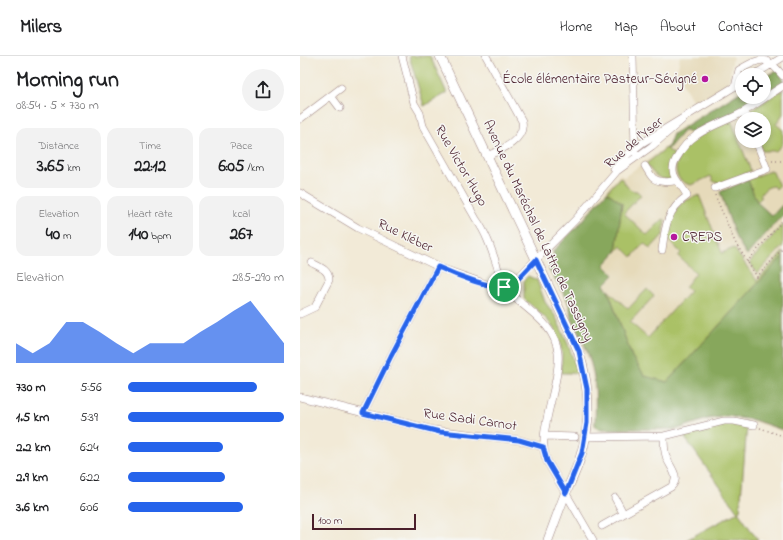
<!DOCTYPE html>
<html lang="en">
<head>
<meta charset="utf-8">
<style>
  body { margin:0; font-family:"Indie Flower",sans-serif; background:#f2f2f2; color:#202124; height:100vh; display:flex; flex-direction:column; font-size:15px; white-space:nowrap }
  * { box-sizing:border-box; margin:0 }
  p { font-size:13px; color:#757577 }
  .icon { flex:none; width:22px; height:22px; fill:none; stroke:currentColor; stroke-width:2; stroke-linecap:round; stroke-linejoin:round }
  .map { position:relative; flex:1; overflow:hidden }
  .side { display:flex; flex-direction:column; background:#fff; width:300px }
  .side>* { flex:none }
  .controls { position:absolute; left:435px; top:12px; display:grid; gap:8px }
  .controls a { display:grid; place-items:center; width:36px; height:36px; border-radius:50%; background:#fff; box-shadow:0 2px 6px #0003; font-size:20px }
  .scale { position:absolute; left:12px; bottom:10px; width:104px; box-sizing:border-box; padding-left:4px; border:2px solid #4a1f2b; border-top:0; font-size:11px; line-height:14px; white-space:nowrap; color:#4a1f2b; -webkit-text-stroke:3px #f6f6f2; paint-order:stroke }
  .pin { position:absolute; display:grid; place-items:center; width:34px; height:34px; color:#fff; margin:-17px; border:2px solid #fff; border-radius:50%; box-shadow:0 1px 4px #0007 }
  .round { display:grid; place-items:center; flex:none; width:42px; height:42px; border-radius:21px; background:#f2f2f2 }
  .head { display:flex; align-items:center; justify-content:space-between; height:68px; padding:0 16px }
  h1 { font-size:22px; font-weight:800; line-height:30px }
  .metrics { display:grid; grid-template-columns:repeat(3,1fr); gap:6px; height:68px; padding:4px 16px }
  .metrics div { display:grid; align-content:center; border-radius:10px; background:#f2f2f2; text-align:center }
  .metrics b { font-size:17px; font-weight:800 }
  .metrics small { font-size:11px; font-weight:400 }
  .metrics p { font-size:11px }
  .chart { height:112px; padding:8px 16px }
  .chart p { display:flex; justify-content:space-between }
  .chart svg { width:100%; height:72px; margin-top:4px; fill:#2563eb; opacity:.7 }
  ul { padding:0 16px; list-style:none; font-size:13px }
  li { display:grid; grid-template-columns:64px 48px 1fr; align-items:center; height:30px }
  li i { height:10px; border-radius:5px; background:#2563eb }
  header { display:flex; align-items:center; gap:24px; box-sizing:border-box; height:56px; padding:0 20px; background:#fff; border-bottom:1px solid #e0e0e0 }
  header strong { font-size:19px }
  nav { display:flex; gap:22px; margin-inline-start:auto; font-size:14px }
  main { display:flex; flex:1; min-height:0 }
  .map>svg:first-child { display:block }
  .built { fill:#e6daba; fill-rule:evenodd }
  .green { fill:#aac166; stroke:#7a7048 }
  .forest { fill:#87a75b; stroke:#686343 }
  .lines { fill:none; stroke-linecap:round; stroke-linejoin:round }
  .minor-casing { stroke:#9e8481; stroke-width:8 }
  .major-casing { stroke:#9e8481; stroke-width:10 }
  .path { stroke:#9e8481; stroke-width:1.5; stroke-dasharray:1 3; stroke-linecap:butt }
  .minor { stroke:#fff; stroke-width:7 }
  .major { stroke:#fff; stroke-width:9 }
  .route-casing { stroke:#fff; stroke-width:8 }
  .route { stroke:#2563eb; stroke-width:5 }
  .poi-dot { fill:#b5179e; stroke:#f6f6f2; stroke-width:1.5 }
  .labels { text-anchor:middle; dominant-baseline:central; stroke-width:3; stroke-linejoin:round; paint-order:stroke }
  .poi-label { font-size:14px; fill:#4a1f2b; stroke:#f6f6f2; text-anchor:end }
  .street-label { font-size:14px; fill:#4a1f2b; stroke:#f6f6f2 }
</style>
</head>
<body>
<header>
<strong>Milers</strong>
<nav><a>Home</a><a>Map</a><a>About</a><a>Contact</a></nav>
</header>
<main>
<section class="side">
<div class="head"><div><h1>Morning run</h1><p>08:54 · 5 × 730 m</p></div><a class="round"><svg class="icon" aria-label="share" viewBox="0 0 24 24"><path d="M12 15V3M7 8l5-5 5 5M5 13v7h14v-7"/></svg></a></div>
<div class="metrics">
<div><p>Distance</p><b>3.65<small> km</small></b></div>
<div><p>Time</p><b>22:12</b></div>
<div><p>Pace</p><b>6:05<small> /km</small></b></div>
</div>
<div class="metrics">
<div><p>Elevation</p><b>40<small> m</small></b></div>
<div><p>Heart rate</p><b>140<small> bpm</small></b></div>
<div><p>kcal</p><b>267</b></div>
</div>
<div class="chart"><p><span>Elevation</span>285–290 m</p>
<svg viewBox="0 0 160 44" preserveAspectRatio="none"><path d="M0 44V32L10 38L20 32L30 19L40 19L50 25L60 32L70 38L80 32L90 32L100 32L110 25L120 19L130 12L140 6L150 19L160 32V44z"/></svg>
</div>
<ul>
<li><b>730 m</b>5:56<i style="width:83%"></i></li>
<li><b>1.5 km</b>5:39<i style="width:100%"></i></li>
<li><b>2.2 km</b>6:24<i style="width:61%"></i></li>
<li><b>2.9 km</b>6:22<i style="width:62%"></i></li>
<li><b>3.6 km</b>6:06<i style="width:74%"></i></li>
</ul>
</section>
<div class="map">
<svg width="483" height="484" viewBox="0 0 483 484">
  <rect width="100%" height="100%" fill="#f6f6f2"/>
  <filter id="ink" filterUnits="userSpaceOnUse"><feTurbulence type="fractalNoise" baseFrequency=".025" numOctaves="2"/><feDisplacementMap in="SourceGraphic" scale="8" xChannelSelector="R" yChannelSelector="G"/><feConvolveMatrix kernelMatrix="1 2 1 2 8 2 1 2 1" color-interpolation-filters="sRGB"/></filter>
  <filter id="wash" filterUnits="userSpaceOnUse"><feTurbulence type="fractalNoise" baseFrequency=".012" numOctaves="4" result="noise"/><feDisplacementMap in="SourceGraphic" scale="16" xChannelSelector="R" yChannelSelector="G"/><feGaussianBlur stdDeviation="0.9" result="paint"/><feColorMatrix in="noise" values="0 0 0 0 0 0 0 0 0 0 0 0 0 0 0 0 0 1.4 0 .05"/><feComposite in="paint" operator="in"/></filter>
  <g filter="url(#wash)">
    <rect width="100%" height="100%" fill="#f2ead7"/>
    <!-- built -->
    <path class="built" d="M380,0H433L428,29L395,49L377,18Z
      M483,9V376L448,364L430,362L409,364L377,375H301L295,373L293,370L294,339L292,320L288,304L269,261V254L265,242L248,214L253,199L252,196L253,194L278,168L320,118L324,121L368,89L372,77L442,34V41H464V20ZM442,63H464V85H442Z"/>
    <!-- green -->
    <path class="green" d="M109,0H130L147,37L124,50Z
      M483,33V58L476,68L483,74V88L476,95H462L459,85H464V63H450L449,60L451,54Z
      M431,64L451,115L420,128L413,125L411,120L391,129C385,127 379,125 377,118C373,106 384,93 392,85C398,79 422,69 431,64Z
      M366,92L375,99L372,123C357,124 355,119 346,108Z
      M472,114L479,130L476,133L473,130C467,131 463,134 460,140L462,141L457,146L448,124Z
      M320,121C326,127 327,135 337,135L341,139L324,157L347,179L363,163L365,164L363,179L350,193L344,187L332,201L321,190L316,196L322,147L307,136Z
      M399,139L422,197L434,192L457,225L483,196V200L367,326L345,321L332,301L308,234L328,253L347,233L354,240L330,266L348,282L390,235L385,231L396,217L378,200L381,197L369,184L368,181L371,159L383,146Z
      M483,168V190L457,218L450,206Z
      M228,220L237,224L245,246L256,261L268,288L278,317H261C261,309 263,300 261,292C257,268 241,258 224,243V224Z
      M427,367L447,370L440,454L438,456L458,484H386L438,456L383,379L413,369Z"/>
    <!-- forest -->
    <path class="forest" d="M477,14L483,22V28L464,40V22Z
      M442,35V41H462L442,54L403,70L391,78L385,73L368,93L366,92L369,89L373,78Z
      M448,124L457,146L472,160L482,149L483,150V160L477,165L447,199L436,182L420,136Z
      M307,136L322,147L316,196L304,209L314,219L304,229L308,234L332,301L345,320L367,326L483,200V374L454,364L427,360L407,363L377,373H299L295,369C296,347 297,325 290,304C286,289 277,275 271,261C271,243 258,228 249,214L254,199L253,196L254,194L279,169Z"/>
  </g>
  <g filter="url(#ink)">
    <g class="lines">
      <defs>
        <path id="minor" d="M102,0L114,47L120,57L123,70L176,163C187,178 192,195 198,213C200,218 201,225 204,230C206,234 211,238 214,241C233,258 255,270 258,297C261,329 235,378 247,405L293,484
          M186,0L222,65C226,84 201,94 187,100
          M333,0L335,96
          M454,19L483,1
          M435,31L439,14C463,0 466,0 483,20
          M31,40L40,52
          M444,56L447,63
          M0,63L41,32
          M345,110C347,113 350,119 353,122C358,126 370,127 376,124
          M314,113L327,99L342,87L442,26
          M415,132L467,113L456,85
          M0,137L58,172L143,213L192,230L204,231L212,228L276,163L317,115L352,90L383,63
          M362,194C365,171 367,154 387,140C384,131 373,124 373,114C373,109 375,104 378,100C392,73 421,69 445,55C458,47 470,38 483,30
          M0,258L15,251L29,224C29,214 20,211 12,207
          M0,341L133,374L219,384L243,391
          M63,357L91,300L138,211
          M244,380L275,381
          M285,381L364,380L424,365H434L454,369
          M315,442L323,457
          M302,470L371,431C382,421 369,411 366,400C364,394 364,386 364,380"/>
        <path id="major" d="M140,0L273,282C289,318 293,361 281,399C278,411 272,423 266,436C260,451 254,468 248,484"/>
      </defs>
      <!-- minor casing -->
      <use href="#minor" class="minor-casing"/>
      <!-- major casing -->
      <use href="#major" class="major-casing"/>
      <!-- path -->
      <path class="path" d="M472,105H483
        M415,139L435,186L457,221L483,192
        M447,206L483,164
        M460,372L483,380"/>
      <!-- minor -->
      <use href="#minor" class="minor"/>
      <!-- major -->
      <use href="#major" class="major"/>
    </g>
  </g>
  <g class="lines" filter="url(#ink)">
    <defs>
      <path id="route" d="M236,204L279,295L287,333V367L282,397L266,437L247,405L243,391L219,384L140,376L63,357L91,300L138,211C151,217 197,236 209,230C218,225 229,211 236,204Z"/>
    </defs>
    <!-- route casing -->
    <use href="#route" class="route-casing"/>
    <!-- route -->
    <use href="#route" class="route"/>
  </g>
  <!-- markers -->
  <g class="poi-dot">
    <circle cx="405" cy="23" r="4"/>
    <circle cx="374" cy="181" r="4"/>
  </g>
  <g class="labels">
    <!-- poi labels -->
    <g class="poi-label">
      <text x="397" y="23">École élémentaire Pasteur-Sévigné</text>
      <text x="382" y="181" text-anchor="start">CREPS</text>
    </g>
    <!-- street labels -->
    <g class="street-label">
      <text transform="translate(334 87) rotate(-40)">Rue de l'Yser</text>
      <text transform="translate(161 110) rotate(60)">Rue Victor Hugo</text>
      <text transform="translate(238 175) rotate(65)">Avenue du Maréchal de Lattre de Tassigny</text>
      <text transform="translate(105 180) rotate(26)">Rue Kléber</text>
      <text transform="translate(170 364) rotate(8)">Rue Sadi Carnot</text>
    </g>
  </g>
</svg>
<div class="controls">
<a><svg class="icon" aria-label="locate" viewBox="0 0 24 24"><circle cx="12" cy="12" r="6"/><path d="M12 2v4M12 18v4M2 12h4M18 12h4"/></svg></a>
<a><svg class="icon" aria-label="layers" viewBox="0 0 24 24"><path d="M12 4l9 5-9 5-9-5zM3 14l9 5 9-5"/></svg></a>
</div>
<div class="scale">100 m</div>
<div class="pin" style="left:204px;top:231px;background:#1e9e55"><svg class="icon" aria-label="arrive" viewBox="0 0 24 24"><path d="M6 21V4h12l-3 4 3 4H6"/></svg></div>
</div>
</main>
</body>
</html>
